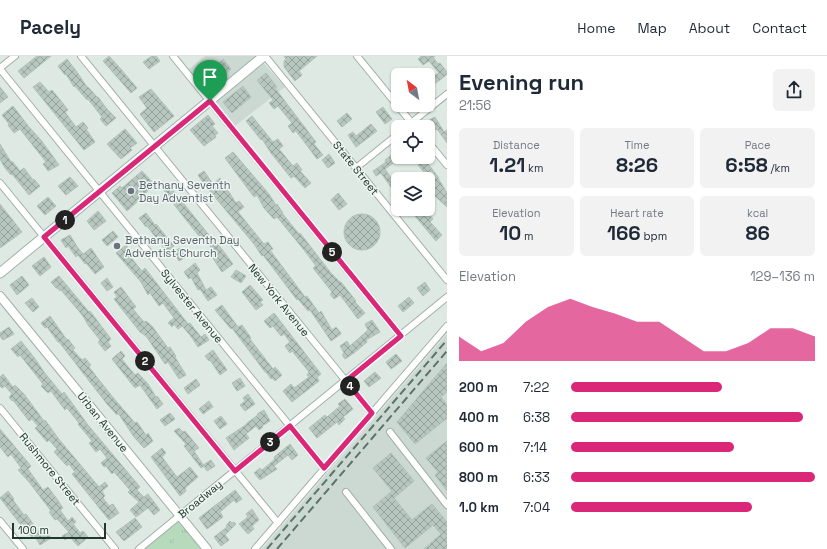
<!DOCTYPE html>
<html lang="en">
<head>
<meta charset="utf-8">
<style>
  body { margin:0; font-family:"Space Grotesk",sans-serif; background:#f2f2f3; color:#1f2937; height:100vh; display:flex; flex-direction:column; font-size:15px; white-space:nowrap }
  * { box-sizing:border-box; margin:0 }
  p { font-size:13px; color:#747a83 }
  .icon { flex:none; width:22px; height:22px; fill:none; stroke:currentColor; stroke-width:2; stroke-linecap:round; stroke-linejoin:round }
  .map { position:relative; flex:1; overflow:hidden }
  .sheet { display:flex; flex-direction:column; background:#fff; width:380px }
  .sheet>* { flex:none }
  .needle { width:26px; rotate:328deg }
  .fabs { position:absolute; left:391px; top:12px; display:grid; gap:8px }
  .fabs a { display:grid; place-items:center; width:44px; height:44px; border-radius:6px; background:#fff; box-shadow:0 1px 3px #0004; font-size:20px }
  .scale { position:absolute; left:12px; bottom:10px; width:94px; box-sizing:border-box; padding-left:4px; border:2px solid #20382f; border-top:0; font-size:11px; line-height:14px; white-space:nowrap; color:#20382f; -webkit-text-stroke:3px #eef6f1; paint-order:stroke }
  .pin { position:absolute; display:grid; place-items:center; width:34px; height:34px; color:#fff; margin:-41px -17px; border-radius:50% 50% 50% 0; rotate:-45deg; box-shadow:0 0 4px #0007 }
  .pin .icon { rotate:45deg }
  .km { position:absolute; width:20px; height:20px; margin:-10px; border-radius:50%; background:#222; color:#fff; font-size:11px; line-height:20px; text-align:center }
  .round { display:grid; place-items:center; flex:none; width:42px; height:42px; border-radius:6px; background:#f2f2f3 }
  .headline { display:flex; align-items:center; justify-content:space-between; height:68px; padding:0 12px }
  h1 { font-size:22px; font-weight:800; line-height:30px }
  .stats { display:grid; grid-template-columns:repeat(3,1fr); gap:6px; height:68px; padding:4px 12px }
  .stats div { display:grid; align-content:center; border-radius:6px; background:#f2f2f3; text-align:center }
  .stats b { font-size:20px; font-weight:800 }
  .stats small { font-size:11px; font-weight:400 }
  .stats p { font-size:11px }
  .chart { height:112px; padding:8px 12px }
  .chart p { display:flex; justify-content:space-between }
  .chart svg { width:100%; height:72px; margin-top:4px; fill:#db2777; opacity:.7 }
  ul { padding:0 12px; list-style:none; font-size:13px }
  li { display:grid; grid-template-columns:64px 48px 1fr; align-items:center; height:30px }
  li i { height:10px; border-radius:5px; background:#db2777 }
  header { display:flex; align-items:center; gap:24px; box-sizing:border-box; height:56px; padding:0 20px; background:#fff; border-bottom:1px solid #e0e1e3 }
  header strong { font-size:19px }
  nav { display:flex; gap:22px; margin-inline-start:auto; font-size:14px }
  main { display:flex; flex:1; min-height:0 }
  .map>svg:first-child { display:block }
  .built { fill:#ccd9d2 }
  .grass { fill:url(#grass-tufts) }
  .garden { fill:#b7dabd }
  .building { fill:url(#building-cross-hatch); stroke:#b1c2b9 }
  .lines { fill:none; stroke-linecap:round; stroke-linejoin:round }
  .minor-casing { stroke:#a1b0a9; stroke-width:8 }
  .tertiary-casing { stroke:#a1b0a9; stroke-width:10 }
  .secondary-casing { stroke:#9eb4aa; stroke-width:11 }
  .minor { stroke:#fff; stroke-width:6 }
  .tertiary { stroke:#fff; stroke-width:8 }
  .secondary { stroke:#fff; stroke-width:9 }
  .rail { stroke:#5a746a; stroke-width:2; stroke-dasharray:8 4; stroke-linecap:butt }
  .route-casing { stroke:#fff; stroke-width:8 }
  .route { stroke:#db2777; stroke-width:5 }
  .worship-dot { fill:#6b7280; stroke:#eef6f1; stroke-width:1.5 }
  .labels { text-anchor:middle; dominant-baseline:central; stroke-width:3; stroke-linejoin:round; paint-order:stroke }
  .street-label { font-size:11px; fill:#20382f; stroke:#eef6f1 }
  .worship-label { font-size:11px; fill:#5b616d; stroke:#eef6f1; text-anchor:start }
</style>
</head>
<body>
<header>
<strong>Pacely</strong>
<nav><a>Home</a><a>Map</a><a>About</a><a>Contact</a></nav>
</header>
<main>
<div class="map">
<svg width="447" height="493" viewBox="0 0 447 493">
  <defs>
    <pattern id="grass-tufts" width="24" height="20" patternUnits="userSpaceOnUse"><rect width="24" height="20" fill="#b7dabd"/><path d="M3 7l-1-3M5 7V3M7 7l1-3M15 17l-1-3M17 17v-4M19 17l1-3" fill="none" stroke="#9dbca3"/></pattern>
    <pattern id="building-cross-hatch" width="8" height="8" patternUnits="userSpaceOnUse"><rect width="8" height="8" fill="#b7c6bf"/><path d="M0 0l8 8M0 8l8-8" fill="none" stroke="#94a29c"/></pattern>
  </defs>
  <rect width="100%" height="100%" fill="#dee9e3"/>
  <!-- built -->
  <path class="built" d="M205,0H257L285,31L235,70L188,14Z
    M447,278V493H262Z"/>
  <!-- grass -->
  <path class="grass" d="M179,464L201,493H143Z"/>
  <!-- garden -->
  <path class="garden" d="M180,478L192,493H179L173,485Z"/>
  <!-- building -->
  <path class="building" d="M37,0H51L24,22L18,15Z
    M109,0L120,12L137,32L131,37L103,5Z
    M152,0H156L160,5L149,13L143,6Z
    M284,0H317L299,15L302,19L295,25L284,11V5L286,3Z
    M421,0H435L433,1L438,8L440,7L447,16V18L440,24L428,32V23L439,17L429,5L423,9L418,3Z
    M67,3L77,16L87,31H88L97,41H98L107,53L116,62L106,70L100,63L102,61L88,43L87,44L75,30L74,31L66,18L65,19L58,10Z
    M223,3L231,13L210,30L203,22Z
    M266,17L277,31L275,32L316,86L314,88L323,99L317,103L296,75L293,77L288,70L292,67L278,50L274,53L269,47L273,44L257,24Z
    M40,26L49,36L52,34L61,45L68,54L65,56L76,71L83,66L88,72L86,73L95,86L84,94L33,31Z
    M243,30L251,41L232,57L223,46Z
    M0,31L8,41L0,47Z
    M151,33L174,60L154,76L140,58L147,52L139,41Z
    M13,50L29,71L41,84L59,109L48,115L43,108L46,106L20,73L14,77L8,69L9,68L2,59Z
    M383,51L392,63L385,68L376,56Z
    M347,57L352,63L342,71L337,65Z
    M208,59L215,68L212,70L218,77L215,79L216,81L204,90L190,74Z
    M252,60L273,86L278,83L283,90L279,93L293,110L297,107L302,114L300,115L311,127L305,132L294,120L291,122L271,97L262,83L261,84L246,65Z
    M435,61L444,76L447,74V87L437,73L435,74L429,64Z
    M371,68L377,75L356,91L348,79L353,76L356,80Z
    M125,73L137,87L130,92L132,94L121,103L107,88Z
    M0,88L11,106L12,105L20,115L24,112L33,124L34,123L40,130L29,139L12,118L11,119L5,112L0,103Z
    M233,96L269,138L276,149L277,148L283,157H282L299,178L300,177L331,217L340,226H341L356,245L355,246L365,257L358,263L340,239L334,243L330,238L332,236L313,212L316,210L304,194L277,161L274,163L264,152L257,139L254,141L225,102Z
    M394,97L399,103L385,113L394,126L398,123V134L395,137L381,117L376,120L373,115L386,106L385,104Z
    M329,98L335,107L328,112L322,104Z
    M425,104L439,122H438L447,137V151L435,140L428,128V123H423L427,120L418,109Z
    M142,115L155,129L136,145L137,146L127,155L112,137L120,130L122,132Z
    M204,115L213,128L220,122L236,147L239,145L244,151L238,156L264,188L268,186L273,193L270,194L305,241L307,240L319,257L321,255L332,274L336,271L341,277V278L331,285L310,254L308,255L298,243L297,244L273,212L263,199L262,200L254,188L204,128L198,119Z
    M70,121L78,130L66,139L58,130Z
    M168,128L217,189L218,188L233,208L222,216L210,198L214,195L201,179L199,180L179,155L162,132Z
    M338,137L347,148L339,154L331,144Z
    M48,141L56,150L45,159L37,150Z
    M0,148L22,176L0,192Z
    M409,153H425L433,163L430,166L442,179L436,185Z
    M98,155L106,165L94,174L87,165Z
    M146,157L155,169L156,168L174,190L167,196L147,170L146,171L139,162Z
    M344 176a18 18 0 1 1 36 0a18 18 0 1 1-36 0Z
    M113,175L118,181L107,190L102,184Z
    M70,179L78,192L83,198L91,192L104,211L95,218L86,207L85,208L78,199L76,201L68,190L66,192L61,184Z
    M126,189L131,196L128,198L142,215L145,212L188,268L190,267L201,281L205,278L209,284L198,291L190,279L182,270L178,273L174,268L172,271L168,267L174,262L163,247L159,250L150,237L148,239L141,226L116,197Z
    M180,192L186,201L179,205L173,196Z
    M44,201L51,211L40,220L32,210Z
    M195,207L200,214L197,217L206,234L211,231L217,239L208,245L200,233L198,234L191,221L189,223L184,216Z
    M236,214L246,220L241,227L231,221Z
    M22,220L29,229L17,239L10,229Z
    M59,220L89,256L90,255L111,283L108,286L111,290L105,295L98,286L100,284L88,269L83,260L61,234L60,235L57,232H56L51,226Z
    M107,222L113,231L107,235L101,227Z
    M425,226L430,234L423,240L417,232Z
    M250,229L263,244L260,246L263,249L256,254L242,236Z
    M121,231L136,251L133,253L144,266L146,265L152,270L168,292L170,291L176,300L175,301L186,319L179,323L168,306L165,308L146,280L140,276L114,243L117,241L114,236Z
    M409,241L414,247L403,256L398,250Z
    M32,242L39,251L33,256L25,247Z
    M222,249L238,271L242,269L251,282L250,283L260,296L273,313L275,311L282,319L275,325L272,322L271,323L266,316H265L232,272L231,273L215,254Z
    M274,257L321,318L317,321L319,325L292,346L283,335L291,328L294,332L309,321L307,319L309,316L292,295L290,297L285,290L290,286L284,278L281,280L273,270L270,272L264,265Z
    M50,260L67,284L68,283L75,292L73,294L82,304L85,302L91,309L89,311L111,339L135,367L137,366L146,379L148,377L153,385L144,392L134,381L118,357L117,359L107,348L59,286H58L47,271L45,272L41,267Z
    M372,264L380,276L366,284L367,286L354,297L345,303L342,299L344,297L340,290L347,285L350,290L368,274L365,268Z
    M9,271L14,278L3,284L0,280V277Z
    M21,285L36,304L44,316L62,338L64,336L88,369L140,431L137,434L144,441L148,438L160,454L154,459L148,452L136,461L130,454L139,446L128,436L130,434L114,416L112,418L106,410L104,411L101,407L107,402L100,393L96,396L89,387L92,385L78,368L79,367L67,352L65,354L51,335L48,337L41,330L43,328L20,299L18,301L11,293Z
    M213,294L227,314L220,319L210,304L209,305L205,300Z
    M121,295L125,300L122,303L125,307L135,319L138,317L148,328L156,341L157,340L163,348L157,353L140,329L135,332L112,303Z
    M396,298L402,305L391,313L386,306Z
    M447,307V336L441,341L447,349V362L415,388L397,366Z
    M375,316L381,322L369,331L364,325Z
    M3,318L13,331L15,329L24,338L44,365L45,364L48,368L58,382L99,431L105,426L108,430L102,435L105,440L103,442L109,450L113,448L119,457L109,464L72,418L75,416L69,408L67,410L54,396L57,393L49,384L47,386L35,372L38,370L32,363L29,365L13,344L12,345L9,341L12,338L5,330L2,332L0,330V321Z
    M240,322L245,330L237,335L232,327Z
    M196,323L200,329L188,338L184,332Z
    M248,338L255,348L245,355L240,349L245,345L243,342Z
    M345,343L353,353L343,361L345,363L339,369L337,366L317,382L309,372L325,359L327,361L340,350L338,348Z
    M209,345L213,351L203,358L199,353Z
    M264,354L270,365L262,370L263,371L259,374L256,370L246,378L249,382L234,394L226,382L247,368V367L258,359L257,358Z
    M170,357L175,363L165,370L160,364Z
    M221,360L227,368L220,373L214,365Z
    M179,372L183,376L185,375L199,392L194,395L204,410L201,412L184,390L186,388L174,375Z
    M0,373L31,410L28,413L43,434L48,431L57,443L63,452L60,454L68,465L72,461L76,466L73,468L80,477L83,475L88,481L78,490L70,481L65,484L62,480L69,476L57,463L55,464L49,456L51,455L29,426L18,414L21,412L11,398L8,401L0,391Z
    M447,385V435L435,419L438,416L426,402Z
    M290,388L298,399L292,404L288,399L274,410L277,413L260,424L254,417L260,412L262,414L275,403L274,401Z
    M162,392L166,397L162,401L177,421L190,411L198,421L185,432L186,435L180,440L151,401Z
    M391,397L414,425L394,442L412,464L432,448L447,466V493H424L441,478L433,469L405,492L373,451L392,435L373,412Z
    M211,404L215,410L207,415L203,409Z
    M235,434L242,443L236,447L234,444L220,456L223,461L207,473L199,462Z
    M8,435L14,443L13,444L24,459L26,458L41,479L47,475L51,482L40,489L34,479L32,481L25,472L24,473L0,442Z
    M252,453L259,464L252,470L254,473L248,478L239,468L248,461L246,458Z
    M135,462L142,471L124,485L116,476Z
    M230,465L232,467L234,466L236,468L225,479L229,484L221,490L214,481L227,471L226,470Z"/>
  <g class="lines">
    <defs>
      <path id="minor" d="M81,0L372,357
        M173,0L401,280
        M265,0L447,224
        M357,0L415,71
        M0,12L15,0
        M0,13L324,412
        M406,71L447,38
        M428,86L447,109
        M356,112L398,78
        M0,127L278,467
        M0,352L115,493
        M390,376L447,449
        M346,436L391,493
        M0,465L23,493
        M139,493L447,241
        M255,493L447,270"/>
      <path id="tertiary" d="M0,240L207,493"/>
      <path id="secondary" d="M0,217L264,0"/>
    </defs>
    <!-- minor casing -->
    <use href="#minor" class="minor-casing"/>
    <!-- tertiary casing -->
    <use href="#tertiary" class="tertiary-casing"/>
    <!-- secondary casing -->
    <use href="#secondary" class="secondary-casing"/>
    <!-- minor -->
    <use href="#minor" class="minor"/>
    <!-- tertiary -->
    <use href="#tertiary" class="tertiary"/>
    <!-- secondary -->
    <use href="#secondary" class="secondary"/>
    <!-- rail -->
    <path class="rail" d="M267,493L447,284
      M277,493L447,295"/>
  </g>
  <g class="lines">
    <defs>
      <path id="route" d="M210,45L401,280L346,325L372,357L324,412L290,370L235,415L44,181Z"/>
    </defs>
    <!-- route casing -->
    <use href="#route" class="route-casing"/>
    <!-- route -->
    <use href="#route" class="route"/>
  </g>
  <!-- markers -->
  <g class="worship-dot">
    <circle cx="131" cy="135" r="4"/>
    <circle cx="117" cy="190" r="4"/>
  </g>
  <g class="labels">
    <!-- street labels -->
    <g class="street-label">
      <text transform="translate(356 112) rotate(51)">State Street</text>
      <text transform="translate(279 244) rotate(51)">New York Avenue</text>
      <text transform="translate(192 250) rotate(51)">Sylvester Avenue</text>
      <text transform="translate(103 366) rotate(51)">Urban Avenue</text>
      <text transform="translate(50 413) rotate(51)">Rushmore Street</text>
      <text transform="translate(200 443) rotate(-39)">Broadway</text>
    </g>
    <!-- worship labels -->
    <g class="worship-label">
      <text x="139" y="129">Bethany Seventh<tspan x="139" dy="13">Day Adventist</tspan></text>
      <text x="125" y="184">Bethany Seventh Day<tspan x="125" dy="13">Adventist Church</tspan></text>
    </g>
  </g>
</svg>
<div class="fabs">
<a><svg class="needle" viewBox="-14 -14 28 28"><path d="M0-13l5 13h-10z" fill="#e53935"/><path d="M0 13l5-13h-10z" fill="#747a83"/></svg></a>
<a><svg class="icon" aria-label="locate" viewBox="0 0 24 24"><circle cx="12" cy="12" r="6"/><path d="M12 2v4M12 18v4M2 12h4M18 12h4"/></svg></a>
<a><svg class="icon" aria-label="layers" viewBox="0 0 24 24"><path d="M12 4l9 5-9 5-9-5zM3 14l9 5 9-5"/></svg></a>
</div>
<div class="scale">100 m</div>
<div class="pin" style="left:210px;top:45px;background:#1e9e55"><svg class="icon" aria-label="arrive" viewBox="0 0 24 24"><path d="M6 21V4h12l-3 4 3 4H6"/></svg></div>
<b class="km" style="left:65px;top:164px">1</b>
<b class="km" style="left:145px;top:305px">2</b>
<b class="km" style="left:270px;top:386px">3</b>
<b class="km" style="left:350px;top:330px">4</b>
<b class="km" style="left:332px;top:196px">5</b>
</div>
<section class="sheet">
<div class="headline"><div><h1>Evening run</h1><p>21:56</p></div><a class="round"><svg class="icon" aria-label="share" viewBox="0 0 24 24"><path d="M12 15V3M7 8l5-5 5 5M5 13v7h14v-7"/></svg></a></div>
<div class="stats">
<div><p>Distance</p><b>1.21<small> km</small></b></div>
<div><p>Time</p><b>8:26</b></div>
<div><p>Pace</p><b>6:58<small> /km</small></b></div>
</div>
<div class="stats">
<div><p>Elevation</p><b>10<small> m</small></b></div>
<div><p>Heart rate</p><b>166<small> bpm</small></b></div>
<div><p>kcal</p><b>86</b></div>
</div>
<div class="chart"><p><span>Elevation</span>129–136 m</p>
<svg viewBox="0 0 160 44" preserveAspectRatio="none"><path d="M0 44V29L10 38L20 33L30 20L40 11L50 6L60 11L70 15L80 20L90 20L100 29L110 38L120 38L130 33L140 24L150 24L160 29V44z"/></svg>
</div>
<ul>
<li><b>200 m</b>7:22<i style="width:62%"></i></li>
<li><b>400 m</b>6:38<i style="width:95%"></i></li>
<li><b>600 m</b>7:14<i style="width:67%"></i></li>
<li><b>800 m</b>6:33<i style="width:100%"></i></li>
<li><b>1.0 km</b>7:04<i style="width:74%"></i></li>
</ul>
</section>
</main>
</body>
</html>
